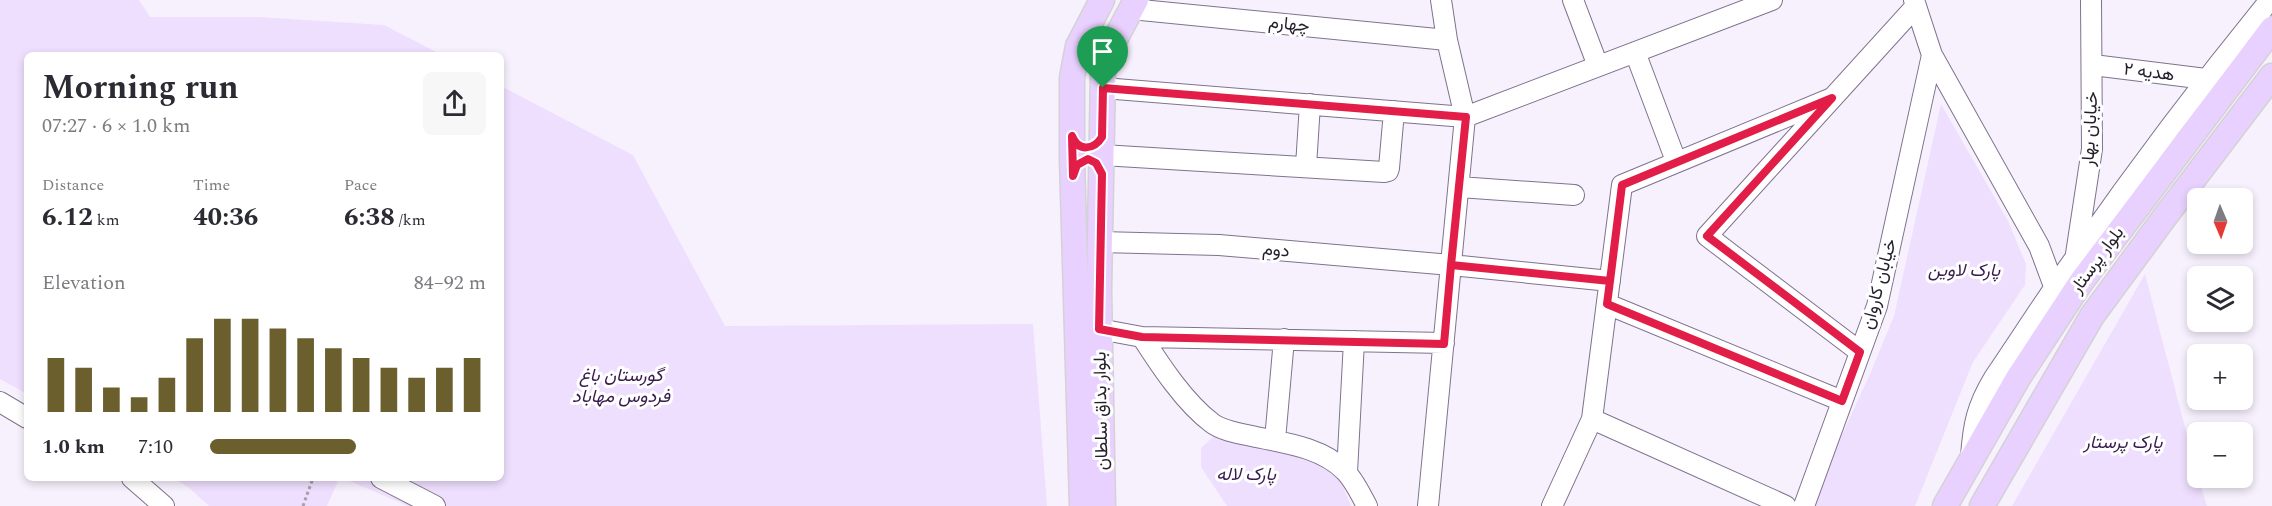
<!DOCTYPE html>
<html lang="en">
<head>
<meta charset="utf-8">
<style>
  body { margin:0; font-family:Spectral,Vazirmatn,serif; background:#f7f7f7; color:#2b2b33; height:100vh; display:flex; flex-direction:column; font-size:22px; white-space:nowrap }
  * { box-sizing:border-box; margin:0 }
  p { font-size:20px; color:#7c7c81 }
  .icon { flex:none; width:33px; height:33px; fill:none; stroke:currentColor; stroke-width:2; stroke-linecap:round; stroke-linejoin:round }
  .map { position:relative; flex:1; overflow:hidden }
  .side { position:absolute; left:24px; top:52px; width:480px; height:429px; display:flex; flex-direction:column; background:#fff; border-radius:9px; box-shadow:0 3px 9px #0003 }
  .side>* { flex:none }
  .needle { width:39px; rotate:178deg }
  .controls { position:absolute; left:2187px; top:188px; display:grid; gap:12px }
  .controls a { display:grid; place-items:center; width:66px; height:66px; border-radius:9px; background:#fff; box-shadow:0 3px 9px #0003; font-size:30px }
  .pin { position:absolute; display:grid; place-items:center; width:51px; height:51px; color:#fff; margin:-62px -26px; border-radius:50% 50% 50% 0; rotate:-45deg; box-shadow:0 0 6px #0007 }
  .pin .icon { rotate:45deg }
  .round { display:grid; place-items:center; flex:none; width:63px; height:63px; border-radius:9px; background:#f7f7f7 }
  .headline { display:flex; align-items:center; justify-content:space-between; height:102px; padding:0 18px }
  h1 { font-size:33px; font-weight:700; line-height:45px }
  .figures { display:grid; grid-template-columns:repeat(3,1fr); gap:9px; height:102px; padding:6px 18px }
  .figures div { display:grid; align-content:center }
  .figures b { font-size:26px; font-weight:700 }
  .figures small { font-size:16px; font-weight:400 }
  .figures p { font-size:16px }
  .chart { height:168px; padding:12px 18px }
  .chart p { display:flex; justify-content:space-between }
  .chart svg { width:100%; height:108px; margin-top:6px; stroke:#6b602d; stroke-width:6 }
  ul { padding:0 18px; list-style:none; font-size:20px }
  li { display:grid; grid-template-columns:96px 72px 1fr; align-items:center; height:45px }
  li i { height:15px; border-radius:8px; background:#6b602d }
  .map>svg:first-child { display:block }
  .green { fill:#efdffe }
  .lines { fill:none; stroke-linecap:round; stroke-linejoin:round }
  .minor-casing { stroke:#80728e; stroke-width:22 }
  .major-casing { stroke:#d3d2d4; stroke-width:27 }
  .path { stroke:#a59fab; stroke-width:3; stroke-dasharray:3 3; stroke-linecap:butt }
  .minor { stroke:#fff; stroke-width:20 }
  .major { stroke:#e9d1ff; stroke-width:24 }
  .route-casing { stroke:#fff; stroke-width:12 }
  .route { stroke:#e11d48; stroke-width:8 }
  .labels { text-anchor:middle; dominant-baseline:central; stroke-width:6; stroke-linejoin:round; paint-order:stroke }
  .street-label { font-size:18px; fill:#241f2a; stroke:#fff }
  .park-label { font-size:18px; font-style:italic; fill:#381b4d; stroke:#fff }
</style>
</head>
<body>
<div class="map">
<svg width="2272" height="506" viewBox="0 0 2272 506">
  <rect width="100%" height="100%" fill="#f7f1fe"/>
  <!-- green -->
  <path class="green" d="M0,0H139L150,17H258L384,25L442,55L27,56V394L0,379Z
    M501,86L633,155L725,326L1033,324L1047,506H408L345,479L501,478Z
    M1941,104L2008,221L2026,264L2025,285L1973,362L1915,506H1813L1828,465L1870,374L1894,316Z
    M2145,274L2198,477L2207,506H2012Z
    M1215,435L1228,436L1322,462L1339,477L1351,506H1227L1201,467V448Z
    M174,479H339L327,506H209L188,487Z"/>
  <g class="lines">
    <defs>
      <path id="minor" d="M1573,0L1598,66
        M1914,0L1932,55L2039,246L2055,289
        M1131,9L1447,40
        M1635,52L1676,161
        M2093,65L2206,79
        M1103,88L1465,117L1772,0
        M1102,155L1384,172L1388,171L1389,168L1394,111
        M1306,166L1310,104
        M1459,187L1574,195
        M1100,242L1219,245L1451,265L1610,281
        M2076,254L2092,149L2091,0
        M1607,304L1842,401
        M1099,329L1142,337C1160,365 1185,403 1212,423C1222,431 1243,434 1256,437C1286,443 1323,448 1345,471C1354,480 1361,495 1367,506
        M1142,337L1444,343
        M1860,352L1707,236L1916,6
        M0,402L27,418
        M1592,419L1786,506
        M1275,440L1284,339
        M1971,457C1973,425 1977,406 1994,378C2022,337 2049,294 2078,254C2139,167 2203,82 2270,0
        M1347,472L1354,341
        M132,478L164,506
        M381,478L435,506
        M1428,506L1465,117L1447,40L1441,0
        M1552,506L1592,419L1622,185L1832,98
        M1804,506L1877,306L1932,55"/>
      <path id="major" d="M1082,506L1072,159V78L1078,46L1102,0
        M1103,506L1099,290L1103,73L1110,49L1136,0
        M1945,506L2018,378L2081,282L2272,29
        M1982,506L2092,316L2164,218L2272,76"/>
    </defs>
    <!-- minor casing -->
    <use href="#minor" class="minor-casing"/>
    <!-- major casing -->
    <use href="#major" class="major-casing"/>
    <!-- path -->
    <path class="path" d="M303,506L313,478"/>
    <!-- minor -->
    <use href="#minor" class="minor"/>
    <!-- major -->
    <use href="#major" class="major"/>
  </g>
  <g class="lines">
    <defs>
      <path id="route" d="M1103,88L1102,137C1094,150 1078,152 1072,136L1073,176L1077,165L1088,159L1096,163L1102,174L1099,329L1142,337L1444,344L1451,265L1610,281L1607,304L1842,401L1860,352L1707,236L1832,98L1622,185L1610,281L1451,265L1466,117L1103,88"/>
    </defs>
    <!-- route casing -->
    <use href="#route" class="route-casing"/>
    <!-- route -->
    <use href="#route" class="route"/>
  </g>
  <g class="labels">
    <!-- street labels -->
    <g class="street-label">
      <text transform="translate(1289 24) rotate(6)">چهارم</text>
      <text transform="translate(2149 72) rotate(7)">هدیه ۲</text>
      <text transform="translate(2090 129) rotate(-87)">خیابان بهار</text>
      <text transform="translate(1276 250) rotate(5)">دوم</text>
      <text transform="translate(2097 260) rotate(-54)">بلوار پرستار</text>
      <text transform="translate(1879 284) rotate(-75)">خیابان کاروان</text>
      <text transform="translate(1101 411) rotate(-91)">بلوار بداق سلطان</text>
    </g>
    <!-- park labels -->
    <g class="park-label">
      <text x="1964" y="270">پارک لاوین</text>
      <text x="621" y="375">گورستان باغ<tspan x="621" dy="21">فردوس مهاباد</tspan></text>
      <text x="2123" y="442">پارک پرستار</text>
      <text x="1246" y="474">پارک لاله</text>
    </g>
  </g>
</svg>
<div class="controls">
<a><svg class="needle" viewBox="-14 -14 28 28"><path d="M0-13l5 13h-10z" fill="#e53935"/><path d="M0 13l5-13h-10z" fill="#7c7c81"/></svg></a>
<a><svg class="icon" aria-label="layers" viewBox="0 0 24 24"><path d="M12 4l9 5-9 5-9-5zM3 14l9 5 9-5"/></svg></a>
<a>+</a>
<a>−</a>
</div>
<div class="pin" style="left:1103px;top:88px;background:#1e9e55"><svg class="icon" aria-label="arrive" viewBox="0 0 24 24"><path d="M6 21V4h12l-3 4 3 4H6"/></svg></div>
<section class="side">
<div class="headline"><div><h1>Morning run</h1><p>07:27 · 6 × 1.0 km</p></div><a class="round"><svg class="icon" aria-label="share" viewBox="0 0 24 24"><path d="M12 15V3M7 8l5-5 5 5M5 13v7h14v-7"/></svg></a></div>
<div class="figures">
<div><p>Distance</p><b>6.12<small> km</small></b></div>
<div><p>Time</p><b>40:36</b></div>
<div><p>Pace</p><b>6:38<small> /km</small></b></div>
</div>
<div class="chart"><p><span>Elevation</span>84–92 m</p>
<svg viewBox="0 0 160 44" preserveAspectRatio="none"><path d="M5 44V22M15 44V26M25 44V34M35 44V38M45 44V30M55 44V14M65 44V6M75 44V6M85 44V10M95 44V14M105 44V18M115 44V22M125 44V26M135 44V30M145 44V26M155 44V22"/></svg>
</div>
<ul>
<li><b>1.0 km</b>7:10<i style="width:53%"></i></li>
</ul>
</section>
</div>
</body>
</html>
